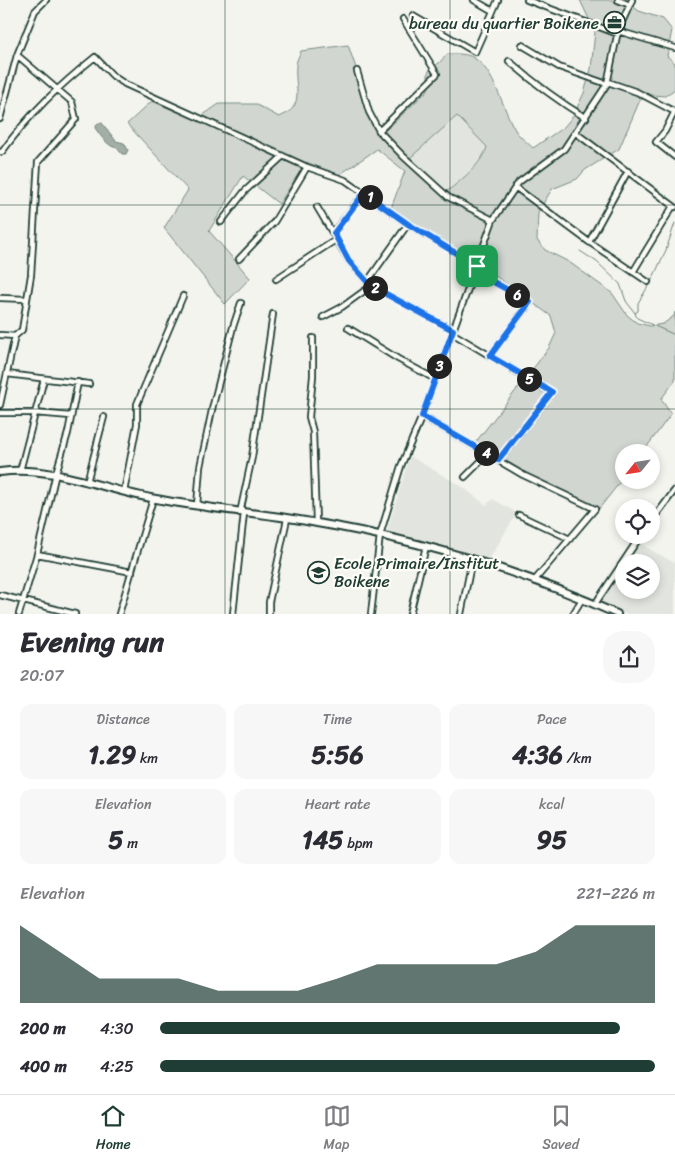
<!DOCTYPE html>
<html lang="en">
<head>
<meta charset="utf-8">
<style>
  body { margin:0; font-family:Sriracha,sans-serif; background:#f7f7f7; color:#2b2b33; height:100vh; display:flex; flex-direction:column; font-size:19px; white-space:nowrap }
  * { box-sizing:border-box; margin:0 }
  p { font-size:16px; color:#7c7c81 }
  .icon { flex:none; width:28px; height:28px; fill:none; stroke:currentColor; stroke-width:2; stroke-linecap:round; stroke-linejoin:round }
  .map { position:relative; height:614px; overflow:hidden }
  .details { display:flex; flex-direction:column; background:#fff; flex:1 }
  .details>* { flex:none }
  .needle { width:32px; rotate:240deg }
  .tools { position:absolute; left:615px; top:444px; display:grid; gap:10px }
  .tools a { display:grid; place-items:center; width:45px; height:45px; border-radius:50%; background:#fff; box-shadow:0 2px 8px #0003; font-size:25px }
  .pin { position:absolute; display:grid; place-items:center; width:42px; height:42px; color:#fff; margin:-21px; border-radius:10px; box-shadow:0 2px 8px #0006 }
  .km { position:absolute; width:25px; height:25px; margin:-12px; border-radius:50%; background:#222; color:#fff; font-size:14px; line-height:25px; text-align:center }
  .round { display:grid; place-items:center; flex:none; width:52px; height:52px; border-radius:20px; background:#f7f7f7 }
  .head { display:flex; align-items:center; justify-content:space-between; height:85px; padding:0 20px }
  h1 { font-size:28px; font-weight:800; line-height:38px }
  .stats { display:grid; grid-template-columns:repeat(3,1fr); gap:8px; height:85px; padding:5px 20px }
  .stats div { display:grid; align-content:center; border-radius:12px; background:#f7f7f7; text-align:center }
  .stats b { font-size:25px; font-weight:800 }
  .stats small { font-size:14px; font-weight:400 }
  .stats p { font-size:14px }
  .chart { height:140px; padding:10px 20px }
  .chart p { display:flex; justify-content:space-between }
  .chart svg { width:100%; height:90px; margin-top:5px; fill:#1f3d34; opacity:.7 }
  ul { padding:0 20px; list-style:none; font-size:16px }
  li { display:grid; grid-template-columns:80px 60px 1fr; align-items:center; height:38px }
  li i { height:12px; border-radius:6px; background:#1f3d34 }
  .menu { display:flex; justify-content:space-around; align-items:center; height:70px; border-top:1px solid #e1e1e2; background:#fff; font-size:14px; color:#7c7c81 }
  .menu a { display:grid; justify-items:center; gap:2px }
  .menu .current { color:#1f3d34 }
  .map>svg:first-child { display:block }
  .built { fill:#e2e5df }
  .green { fill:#d1d6d1; stroke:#788a82; fill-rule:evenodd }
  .water { fill:#a3aea7; stroke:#6e8179 }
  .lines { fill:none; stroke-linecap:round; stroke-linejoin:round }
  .stream { stroke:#6e8179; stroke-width:1 }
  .minor-casing { stroke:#1f3d34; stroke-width:8 }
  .highway-casing { stroke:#1f3d34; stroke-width:10 }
  .minor { stroke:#fdfcf7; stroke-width:4.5 }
  .highway { stroke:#fdfcf7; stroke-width:6 }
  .route-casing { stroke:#fff; stroke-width:10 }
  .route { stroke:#1a73e8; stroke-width:6 }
  .grid { fill:none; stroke:#1f3d34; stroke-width:1; stroke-opacity:0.55 }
  .labels { text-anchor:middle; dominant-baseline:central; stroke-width:4.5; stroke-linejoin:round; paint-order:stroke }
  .poi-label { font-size:16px; fill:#1f3d34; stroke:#fdfcf7; text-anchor:end }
</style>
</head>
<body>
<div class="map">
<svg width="675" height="614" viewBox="0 0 675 614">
  <rect width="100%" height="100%" fill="#f4f4ef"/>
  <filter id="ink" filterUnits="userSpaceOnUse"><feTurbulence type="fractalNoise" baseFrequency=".02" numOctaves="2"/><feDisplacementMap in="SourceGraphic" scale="10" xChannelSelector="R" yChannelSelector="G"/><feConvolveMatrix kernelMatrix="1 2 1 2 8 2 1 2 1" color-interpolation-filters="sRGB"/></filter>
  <g filter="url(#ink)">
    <!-- built -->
    <path class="built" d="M457,116L488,147L485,154L460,181L445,193L410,158Z
      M410,456L463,487L486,505L493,499L517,513L488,561L387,531Z
      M639,543L675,563V614H604L593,609L624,565V590H651V562H626Z"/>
    <!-- green -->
    <path class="green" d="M580,0H629L628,3L639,11L663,19L672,30L667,56L675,63V89L665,96L652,95L640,100L619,149L585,170L577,179L552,189L538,212L537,240L545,250L569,262L612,293L627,315L637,323L650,326L663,324L674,316L675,312V381L661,399L671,414L643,452H624V477L598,510L528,475L475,443L549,348L556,333L551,316L480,265L417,226L391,208L405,171L377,149L339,175L306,162L279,204L243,176L209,231L250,278L225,304L164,228L188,190L127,124L152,101L196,120L219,104H255L279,117C306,107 294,88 296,66C296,61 299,56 301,51L348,45L371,111L383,133L428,90V72L440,62L447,54C456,54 466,53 474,58C494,70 503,109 514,128C518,136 527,142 533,148L564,127L573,116L584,93L591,69L595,32ZM457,116L487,147C482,164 459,182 445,193L410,158Z"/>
    <!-- water -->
    <path class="water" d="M98,123H102L116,141L124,143L128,150L126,154H122L117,148C108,147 100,135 95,128Z"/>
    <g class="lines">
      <!-- stream -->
      <path class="stream" d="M675,223L666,250L652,280L638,303V311L635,313L637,318L675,335
        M580,251L597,262L620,284L626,301L635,313"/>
      <defs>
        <path id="minor" d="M474,0L493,11
          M527,0L618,34
          M618,0L630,5
          M413,16L475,52L498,0
          M618,31L675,48
          M522,45L559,67L607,84
          M509,61C533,82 558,101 586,118
          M357,71L369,112L379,131L403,156L448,197L493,220
          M608,82L637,92L675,112
          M675,111L665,131L656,142L675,157
          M0,119L17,55L35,11L46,0
          M379,131L437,74L403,19
          M576,133L675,207
          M0,152H2C29,114 59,86 95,57L113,76L125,84L307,167L345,180L408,224L477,266
          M515,187L589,242L648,282
          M317,207L349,261L371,286L453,330
          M221,222L245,191L283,156
          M333,233L364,193
          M589,242L628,171
          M239,259L274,222L307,167
          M475,272L530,302L490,356
          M633,272L673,206
          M276,279L337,239
          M367,282L408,224
          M0,298L27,299
          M323,317L342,307L371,286
          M348,328L398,359L435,379
          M452,333L552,393L498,460
          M0,335L15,336
          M313,338V376L309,417L313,432L316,522
          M7,374L89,384
          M0,405L15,336L22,330L31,275L38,162L76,119L72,102L17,55
          M0,413H35L71,416
          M422,416L523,475L595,509L534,581
          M20,471L44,379
          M465,477L488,454
          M87,482L104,417
          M124,492L137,424V404L183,296
          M197,506L200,467L213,405L233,327L241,303
          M240,513L252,457L273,314
          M519,515L570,539
          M651,522L675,490
          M37,554L132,572
          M0,595L75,614
          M595,604L641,535
          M19,614L37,554L56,473L68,433L78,382
          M119,614L153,499
          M233,614L244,513
          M269,614V602L287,519
          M371,614L380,535L401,466L422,416L493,220L519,182L564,149L607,84L618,31L632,0
          M410,614L426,546
          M461,614L472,560
          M573,614L582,599"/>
        <path id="highway" d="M0,472C54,465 104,490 156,499C209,509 263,513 317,523C420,540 521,571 617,614"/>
      </defs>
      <!-- minor casing -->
      <use href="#minor" class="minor-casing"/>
      <!-- highway casing -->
      <use href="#highway" class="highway-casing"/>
      <!-- minor -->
      <use href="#minor" class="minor"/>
      <!-- highway -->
      <use href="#highway" class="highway"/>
    </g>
  </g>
  <g class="lines" filter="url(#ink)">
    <defs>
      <path id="route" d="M364,193L408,224L477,266L475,272L530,302L490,356L552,392L498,460L422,416L453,330L371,286L349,261L334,233Z"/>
    </defs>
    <!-- route casing -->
    <use href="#route" class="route-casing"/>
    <!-- route -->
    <use href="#route" class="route"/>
  </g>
  <!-- grid -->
  <path class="grid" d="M225,0V614M450,0V614M0,205H675M0,409H675"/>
  <!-- icons -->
  <defs>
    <symbol id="office-ring" viewBox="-11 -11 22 22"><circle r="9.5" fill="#fdfcf7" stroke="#1f3d34" stroke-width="1.5"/><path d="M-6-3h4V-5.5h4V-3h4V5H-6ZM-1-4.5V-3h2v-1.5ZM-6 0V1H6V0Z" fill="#1f3d34"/></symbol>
    <symbol id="school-ring" viewBox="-11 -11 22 22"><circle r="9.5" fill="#fdfcf7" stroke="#1f3d34" stroke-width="1.5"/><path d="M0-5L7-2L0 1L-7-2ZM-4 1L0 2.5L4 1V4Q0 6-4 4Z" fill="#1f3d34"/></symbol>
  </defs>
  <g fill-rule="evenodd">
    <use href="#office-ring" x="602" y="10" width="25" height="25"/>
    <use href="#school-ring" x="306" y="560" width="25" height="25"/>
  </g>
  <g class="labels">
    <!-- poi labels -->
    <g class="poi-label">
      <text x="599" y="23">bureau du quartier Boikene</text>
      <text x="334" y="563" text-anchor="start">Ecole Primaire/Institut<tspan x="334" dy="18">Boikene</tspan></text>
    </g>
  </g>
</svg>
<div class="tools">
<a><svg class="needle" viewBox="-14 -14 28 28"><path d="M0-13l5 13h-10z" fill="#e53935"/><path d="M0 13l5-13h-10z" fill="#7c7c81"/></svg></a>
<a><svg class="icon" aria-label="locate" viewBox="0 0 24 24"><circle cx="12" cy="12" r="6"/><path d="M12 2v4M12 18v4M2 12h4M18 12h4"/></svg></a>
<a><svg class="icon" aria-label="layers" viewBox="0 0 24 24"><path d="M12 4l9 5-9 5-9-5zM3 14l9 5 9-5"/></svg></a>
</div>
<div class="pin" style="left:477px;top:266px;background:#1e9e55"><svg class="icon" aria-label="arrive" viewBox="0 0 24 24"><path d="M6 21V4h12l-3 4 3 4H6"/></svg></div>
<b class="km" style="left:370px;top:197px">1</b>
<b class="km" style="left:375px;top:288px">2</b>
<b class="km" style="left:439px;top:366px">3</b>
<b class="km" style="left:486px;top:453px">4</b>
<b class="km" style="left:529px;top:379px">5</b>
<b class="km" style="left:517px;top:295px">6</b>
</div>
<section class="details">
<div class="head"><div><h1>Evening run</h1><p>20:07</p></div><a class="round"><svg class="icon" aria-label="share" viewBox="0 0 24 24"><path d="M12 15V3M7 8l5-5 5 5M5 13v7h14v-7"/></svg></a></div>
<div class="stats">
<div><p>Distance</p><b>1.29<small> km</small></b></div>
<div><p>Time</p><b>5:56</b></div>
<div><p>Pace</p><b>4:36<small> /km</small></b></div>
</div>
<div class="stats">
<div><p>Elevation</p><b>5<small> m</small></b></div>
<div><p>Heart rate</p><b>145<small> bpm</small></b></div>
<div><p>kcal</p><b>95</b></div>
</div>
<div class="chart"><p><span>Elevation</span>221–226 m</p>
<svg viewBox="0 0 160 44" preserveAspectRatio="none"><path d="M0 44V6L10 19L20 32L30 32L40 32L50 38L60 38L70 38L80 32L90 25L100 25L110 25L120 25L130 19L140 6L150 6L160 6V44z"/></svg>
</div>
<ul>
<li><b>200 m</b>4:30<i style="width:93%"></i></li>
<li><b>400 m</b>4:25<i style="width:100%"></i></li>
</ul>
</section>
<nav class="menu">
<a class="current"><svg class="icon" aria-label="home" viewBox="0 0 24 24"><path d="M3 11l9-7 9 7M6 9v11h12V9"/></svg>Home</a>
<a><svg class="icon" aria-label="map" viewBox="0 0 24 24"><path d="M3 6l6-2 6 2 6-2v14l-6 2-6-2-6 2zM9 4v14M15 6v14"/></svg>Map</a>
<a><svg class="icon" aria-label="saved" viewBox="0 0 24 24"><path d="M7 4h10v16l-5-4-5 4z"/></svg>Saved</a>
</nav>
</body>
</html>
